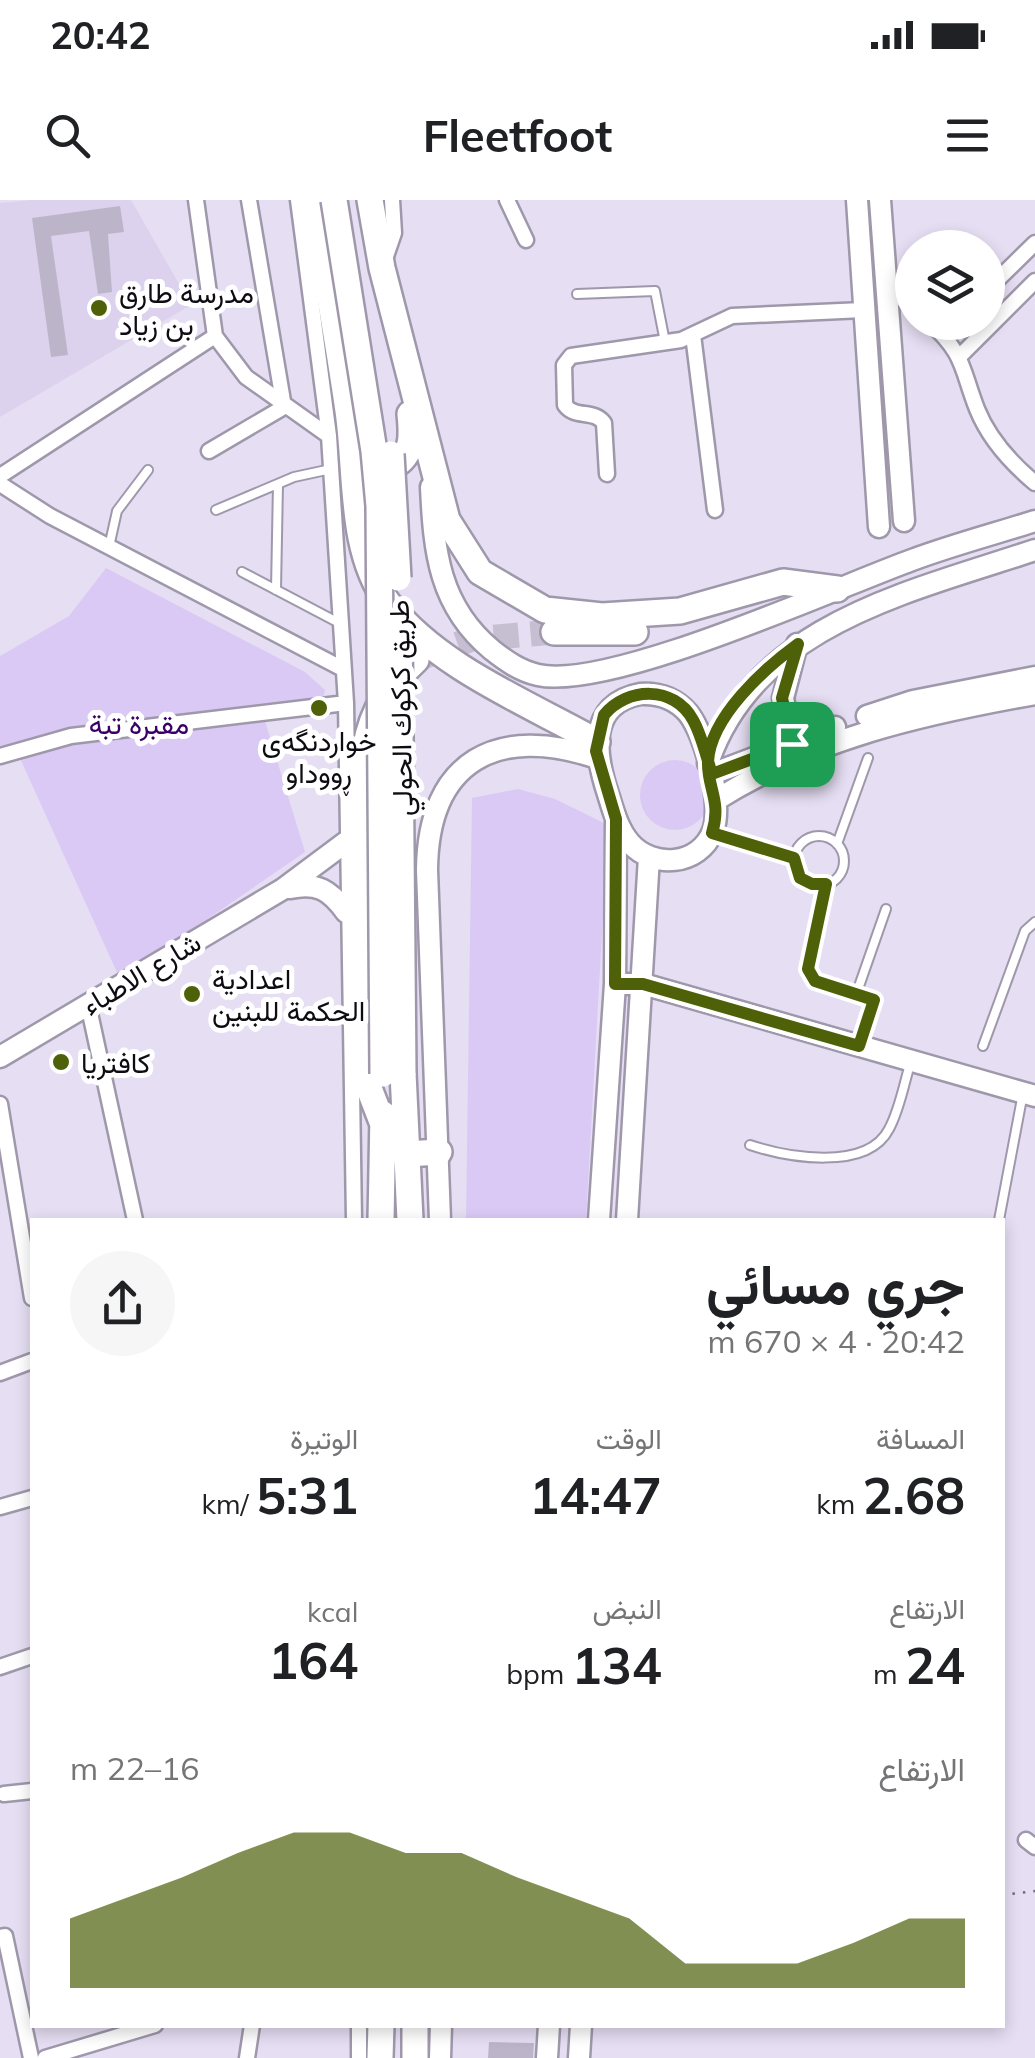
<!DOCTYPE html>
<html lang="ar">
<head>
<meta charset="utf-8">
<style>
  body { margin:0; font-family:Mulish,Vazirmatn,sans-serif; background:#f6f6f6; color:#202124; direction:rtl; height:100vh; display:flex; flex-direction:column; font-size:38px; white-space:nowrap }
  * { box-sizing:border-box; margin:0 }
  p { font-size:32px; color:#757577 }
  .icon { flex:none; width:55px; height:55px; fill:none; stroke:currentColor; stroke-width:2; stroke-linecap:round; stroke-linejoin:round }
  .map { position:relative; flex:1; overflow:hidden; direction:ltr }
  .sheet { position:absolute; left:30px; top:1018px; width:975px; height:810px; display:flex; flex-direction:column; background:#fff; border-radius:0px; box-shadow:0 5px 15px #0003; direction:rtl }
  .sheet>* { flex:none }
  .buttons { position:absolute; left:895px; top:30px; display:grid; gap:20px }
  .buttons a { display:grid; place-items:center; width:110px; height:110px; border-radius:50%; background:#fff; box-shadow:0 5px 15px #0003; font-size:50px }
  .pin { position:absolute; display:grid; place-items:center; width:85px; height:85px; color:#fff; margin:-42px; border-radius:20px; box-shadow:0 5px 15px #0006 }
  .round { display:grid; place-items:center; flex:none; width:105px; height:105px; border-radius:52px; background:#f6f6f6 }
  .overview { display:flex; align-items:center; justify-content:space-between; height:170px; padding:0 40px }
  h1 { font-size:55px; font-weight:700; line-height:75px }
  .figures { display:grid; grid-template-columns:repeat(3,1fr); gap:15px; height:170px; padding:10px 40px }
  .figures div { display:grid; align-content:center }
  .figures b { font-size:50px; font-weight:700 }
  .figures small { font-size:28px; font-weight:400 }
  .figures p { font-size:28px }
  .chart { height:280px; padding:20px 40px }
  .chart p { display:flex; justify-content:space-between }
  .chart svg { width:100%; height:180px; margin-top:10px; fill:#4e6109; opacity:.7 }
  .status { display:flex; justify-content:space-between; align-items:center; height:70px; padding:0 50px; background:#fff; direction:ltr }
  .status svg { height:28px; fill:currentColor }
  header { display:flex; justify-content:space-between; align-items:center; height:130px; padding:0 40px; background:#fff; font-size:45px; font-weight:700 }
  .map>svg:first-child { display:block }
  .built { fill:#dcd2ee }
  .green { fill:#dac9f5 }
  .building { fill:#bcb5c9 }
  .lines { fill:none; stroke-linecap:round; stroke-linejoin:round }
  .highway-tunnel { stroke:#c6bed1; stroke-width:25; stroke-dasharray:25 12; stroke-linecap:butt }
  .lane-casing { stroke:#9f98ab; stroke-width:12 }
  .street-casing { stroke:#9f98ab; stroke-width:19 }
  .secondary-casing { stroke:#9f98ab; stroke-width:25 }
  .highway-casing { stroke:#9f98ab; stroke-width:30 }
  .path { stroke:#736e7b; stroke-width:2.5; stroke-dasharray:2.5 8; stroke-linecap:butt }
  .lane { stroke:#fff; stroke-width:8 }
  .street { stroke:#fff; stroke-width:14 }
  .secondary { stroke:#fff; stroke-width:20 }
  .highway { stroke:#fff; stroke-width:25 }
  .highway-bridge-casing { stroke:#9f98ab; stroke-width:30; stroke-linecap:butt }
  .highway-bridge { stroke:#fff; stroke-width:25 }
  .route-casing { stroke:#fff; stroke-width:20 }
  .route { stroke:#4e6109; stroke-width:12 }
  .poi-dot { fill:#4e6109; stroke:#fff; stroke-width:4 }
  .labels { text-anchor:middle; dominant-baseline:central; stroke-width:10; stroke-linejoin:round; paint-order:stroke }
  .poi-label { font-size:28px; fill:#0e0c12; stroke:#fff; text-anchor:start }
  .street-label { font-size:28px; fill:#0e0c12; stroke:#fff }
  .park-label { font-size:28px; fill:#3b0067; stroke:#fff }
</style>
</head>
<body>
<div class="status"><b>20:42</b><svg viewBox="0 0 49 12"><path d="M0 12V9h3v3zM5 12V6h3v6zM10 12V3h3v9zM15 12V0h3v12zM26 1h20v11H26zM47 4h2v5h-2z"/></svg></div>
<header><svg class="icon" aria-label="menu" viewBox="0 0 24 24"><path d="M4 6h16M4 12h16M4 18h16"/></svg>Fleetfoot<svg class="icon" aria-label="search" viewBox="0 0 24 24"><circle cx="10" cy="10" r="6"/><path d="M15 15l6 6"/></svg></header>
<div class="map">
<svg width="1035" height="1858" viewBox="0 0 1035 1858">
  <rect width="100%" height="100%" fill="#e6def3"/>
  <!-- built -->
  <path class="built" d="M32,0H131L191,105L0,217V3Z"/>
  <!-- green -->
  <path class="green" d="M106,368L305,472L325,490L323,499L261,508L305,652L120,779L14,545L0,548V456L69,416Z
    M640 595a35 35 0 1 1 70 0a35 35 0 1 1-70 0Z
    M518,589L555,599L608,625L586,1020H466L472,598Z"/>
  <!-- building -->
  <path class="building" d="M120,6L124,32L108,34L112,92L98,94L89,31L51,36L68,155L51,157L32,18Z
    M489,1842L534,1843L533,1858H488Z"/>
  <g class="lines">
    <!-- highway-tunnel -->
    <path class="highway-tunnel" d="M423,457L472,439L554,432"/>
    <defs>
      <path id="lane" d="M577,94L655,91L665,142
        M216,310L294,277L331,269
        M109,347L117,311L148,270
        M242,372L341,424
        M276,390L278,284
        M713,633L794,658
        M794 661a25 25 0 1 1 50 0a25 25 0 1 1-50 0Z
        M837,644L868,558
        M827,684L808,769L815,781L874,800L861,842
        M857,792L886,709
        M983,846L1025,731L1035,722
        M750,945C786,957 867,972 889,929C900,909 904,883 911,861
        M999,1020L1023,893"/>
      <path id="street" d="M196,0L215,136L246,177L329,236
        M298,0L329,236L346,503L354,1020
        M507,0L526,40
        M384,62L394,33L392,0
        M885,84L912,108
        M988,89L1035,43
        M929,122C965,154 961,168 977,209C989,239 1011,263 1035,283
        M693,135L715,310
        M961,155L1035,81
        M209,251L284,207L249,0
        M607,274L604,223C594,209 575,219 565,205L564,165L571,156L681,140L732,116L863,110
        M0,276L215,136
        M0,284L50,316L343,469
        M0,556L71,536L346,503
        M88,804L135,1020
        M0,904L32,1098
        M0,1173L32,1161
        M0,1307L32,1298
        M0,1467L32,1456
        M4,1594L32,1591
        M1026,1640L1035,1647
        M0,1737L5,1736L31,1858
        M45,1858L155,1825
        M247,1858L252,1825
        M359,1858V1825"/>
      <path id="secondary" d="M857,0L879,327
        M880,0L904,321
        M431,287C434,352 439,406 492,450C506,461 520,471 538,475C609,491 835,388 912,360C952,345 994,334 1035,321
        M640,494C658,493 675,498 688,513C706,535 723,604 713,631C699,666 653,669 630,643C618,629 613,610 608,594C595,555 587,504 640,494Z
        M867,516L913,501L1035,477
        M792,544L783,498L797,444
        M708,563C755,424 910,392 1035,350
        M712,574L835,527
        M716,600C815,538 922,514 1035,494
        M290,688C317,682 330,690 346,712
        M615,784H643L1035,896
        M0,857L283,689L346,642
        M440,1020L427,670C428,560 498,524 597,558
        M599,1020L615,784L616,621
        M627,1020L649,657
        M440,1858L441,1825
        M547,1858L549,1825
        M579,1858L581,1825"/>
      <path id="highway" d="M314,0C325,70 338,141 348,211C357,272 349,351 388,403C437,467 528,503 597,542
        M370,0L382,68L447,320L480,372L545,410L602,416L680,411L783,382L837,389
        M374,261L393,266C414,255 412,234 410,214
        M554,432H635
        M403,873L410,1020
        M384,927L367,883L363,568C366,523 382,491 416,460
        M407,954L439,952
        M381,1020L383,914
        M415,1825V1858
        M380,1858L381,1825"/>
    </defs>
    <!-- lane casing -->
    <use href="#lane" class="lane-casing"/>
    <!-- street casing -->
    <use href="#street" class="street-casing"/>
    <!-- secondary casing -->
    <use href="#secondary" class="secondary-casing"/>
    <!-- highway casing -->
    <use href="#highway" class="highway-casing"/>
    <!-- path -->
    <path class="path" d="M1002,1695L1035,1691"/>
    <!-- lane -->
    <use href="#lane" class="lane"/>
    <!-- street -->
    <use href="#street" class="street"/>
    <!-- secondary -->
    <use href="#secondary" class="secondary"/>
    <!-- highway -->
    <use href="#highway" class="highway"/>
    <defs>
      <path id="highway-bridge" d="M334,0L374,251L379,306L383,874
        M391,254L398,378
        M399,423L403,873"/>
    </defs>
    <!-- highway-bridge casing -->
    <use href="#highway-bridge" class="highway-bridge-casing"/>
    <!-- highway-bridge -->
    <use href="#highway-bridge" class="highway-bridge"/>
  </g>
  <g class="lines">
    <defs>
      <path id="route" d="M792,544L712,574C706,556 702,536 693,520C674,485 627,487 604,515L596,551L616,619L615,784H643L859,846L874,800L815,781L808,769L826,684H812L800,678L794,658L712,633C722,601 707,588 708,562C710,517 765,468 798,444L782,498L792,544"/>
    </defs>
    <!-- route casing -->
    <use href="#route" class="route-casing"/>
    <!-- route -->
    <use href="#route" class="route"/>
  </g>
  <!-- markers -->
  <g class="poi-dot">
    <circle cx="99" cy="108" r="10"/>
    <circle cx="319" cy="508" r="10"/>
    <circle cx="192" cy="794" r="10"/>
    <circle cx="61" cy="862" r="10"/>
  </g>
  <g class="labels">
    <!-- poi labels -->
    <g class="poi-label">
      <text x="119" y="92">مدرسة طارق<tspan x="119" dy="32">بن زياد</tspan></text>
      <text x="319" y="540" text-anchor="middle">خواردنگەی<tspan x="319" dy="32">ڕووداو</tspan></text>
      <text x="212" y="778">اعدادية<tspan x="212" dy="32">الحكمة للبنين</tspan></text>
      <text x="81" y="862">کافتریا</text>
    </g>
    <!-- street labels -->
    <g class="street-label">
      <text transform="translate(400 508) rotate(-91)">طريق كركوك الحولي</text>
      <text transform="translate(141 773) rotate(-31)">شارع الاطباء</text>
    </g>
    <!-- park labels -->
    <g class="park-label">
      <text x="139" y="523">مقبرة تبة</text>
    </g>
  </g>
</svg>
<div class="buttons">
<a><svg class="icon" aria-label="layers" viewBox="0 0 24 24"><path d="M12 4l9 5-9 5-9-5zM3 14l9 5 9-5"/></svg></a>
</div>
<div class="pin" style="left:792px;top:544px;background:#1e9e55"><svg class="icon" aria-label="arrive" viewBox="0 0 24 24"><path d="M6 21V4h12l-3 4 3 4H6"/></svg></div>
<section class="sheet">
<div class="overview"><div><h1>جري مسائي</h1><p>20:42 · 4 × 670 m</p></div><a class="round"><svg class="icon" aria-label="share" viewBox="0 0 24 24"><path d="M12 15V3M7 8l5-5 5 5M5 13v7h14v-7"/></svg></a></div>
<div class="figures">
<div><p>المسافة</p><b>2.68<small> km</small></b></div>
<div><p>الوقت</p><b>14:47</b></div>
<div><p>الوتيرة</p><b>5:31<small> /km</small></b></div>
</div>
<div class="figures">
<div><p>الارتفاع</p><b>24<small> m</small></b></div>
<div><p>النبض</p><b>134<small> bpm</small></b></div>
<div><p>kcal</p><b>164</b></div>
</div>
<div class="chart"><p><span>الارتفاع</span>16–22 m</p>
<svg viewBox="0 0 160 44" preserveAspectRatio="none"><path d="M0 44V27L10 22L20 17L30 11L40 6L50 6L60 11L70 11L80 17L90 22L100 27L110 38L120 38L130 38L140 33L150 27L160 27V44z"/></svg>
</div>
</section>
</div>
</body>
</html>
